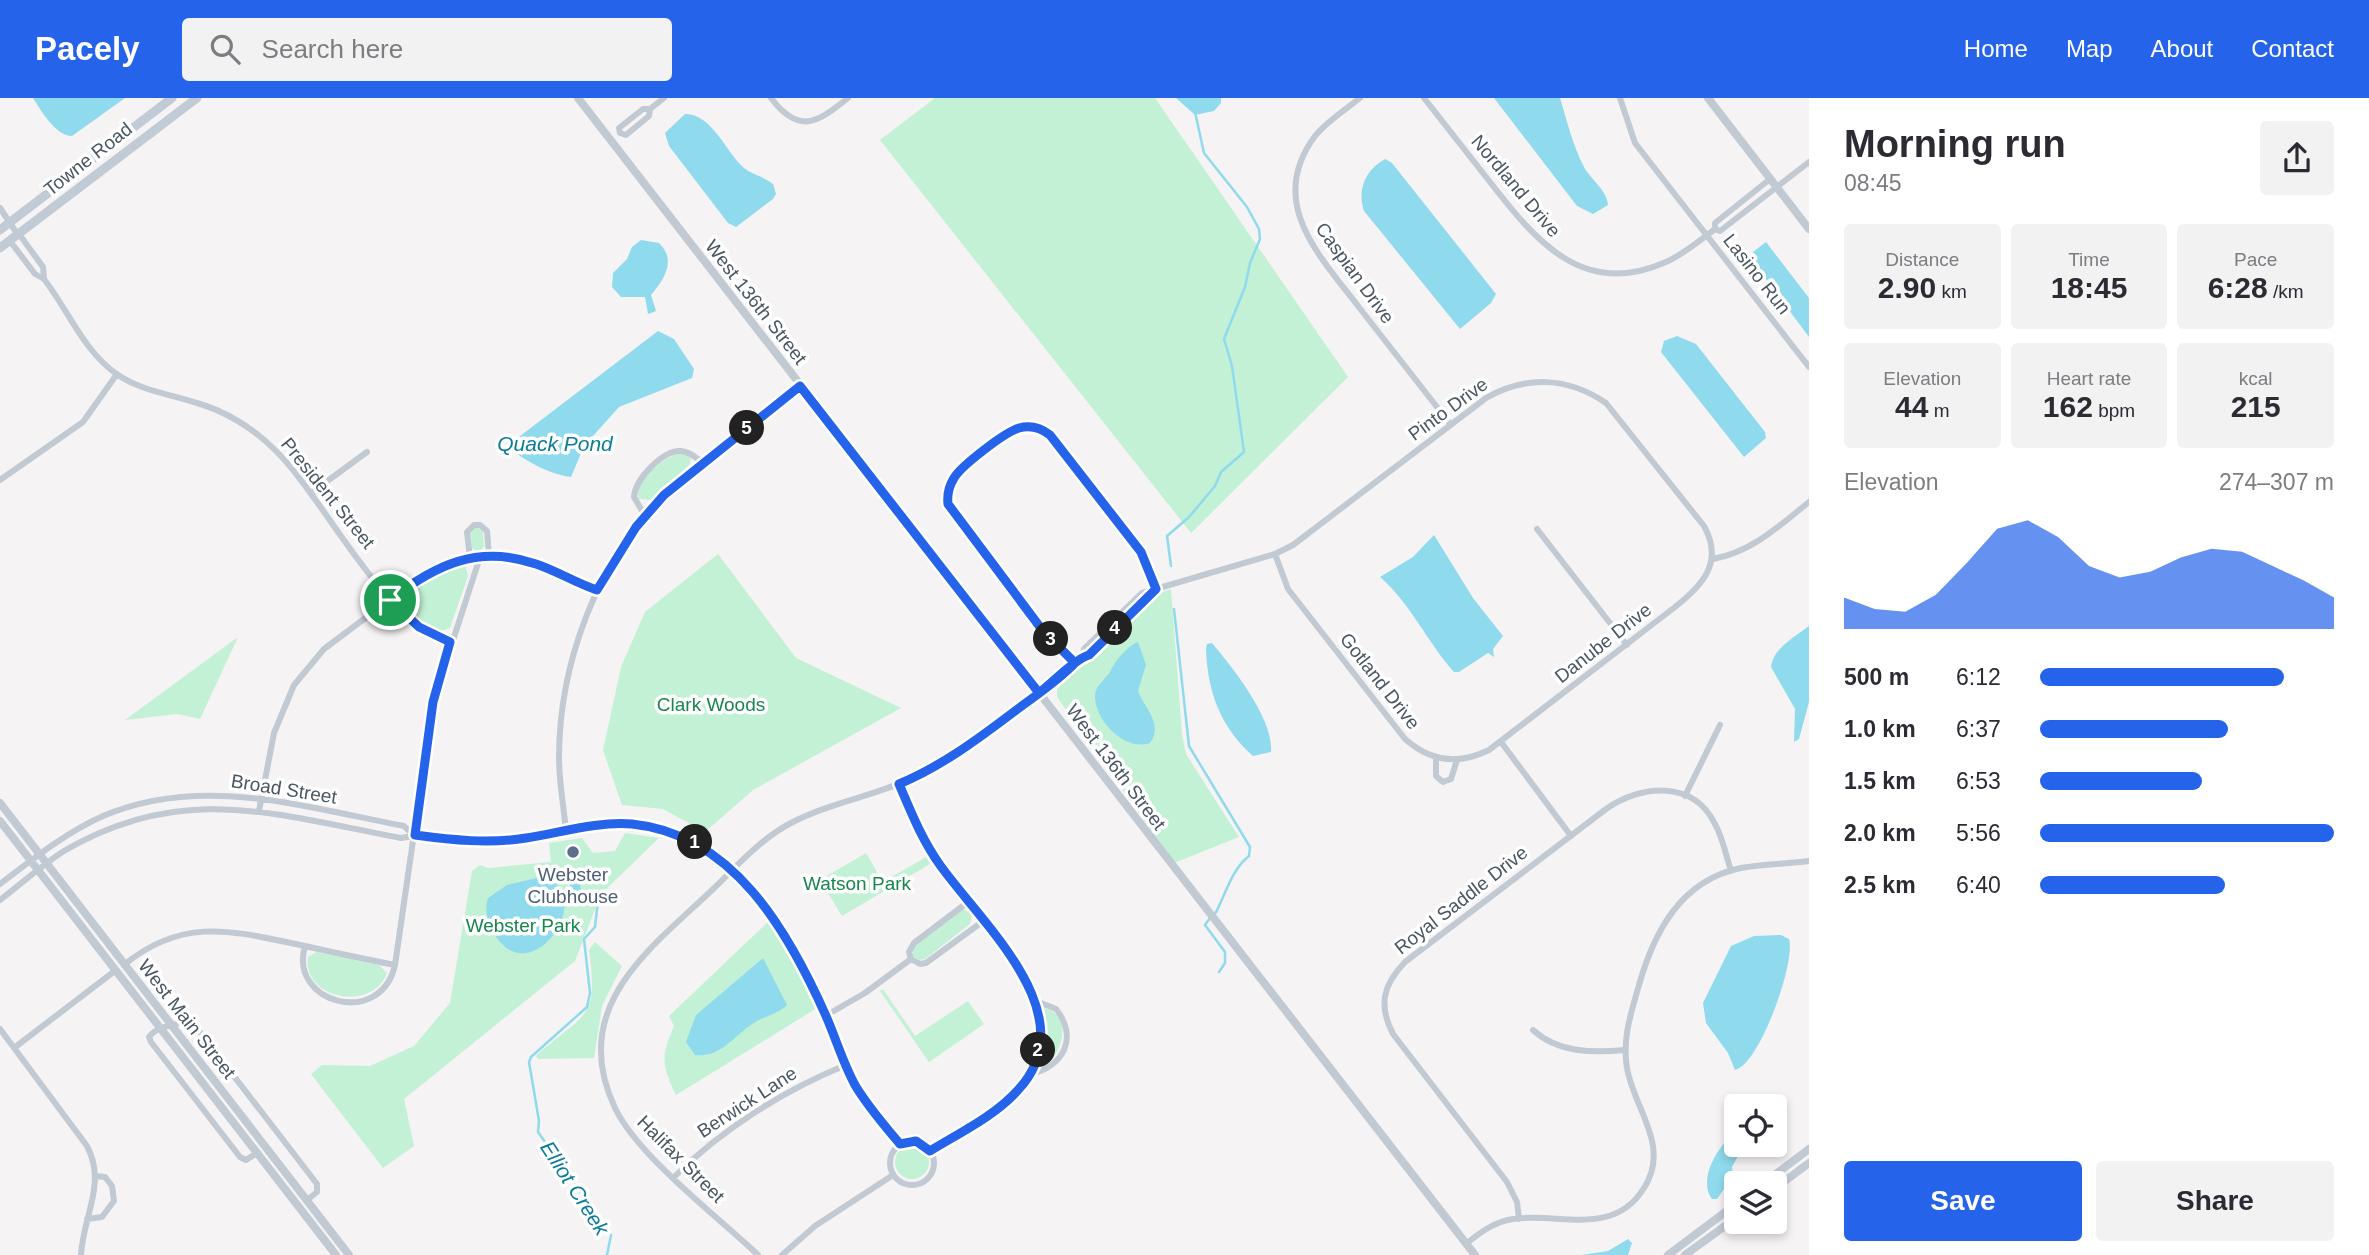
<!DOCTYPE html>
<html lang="en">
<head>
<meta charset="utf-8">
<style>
  body { margin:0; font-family:Helvetica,sans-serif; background:#f2f2f3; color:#2b2b33; height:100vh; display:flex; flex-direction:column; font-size:26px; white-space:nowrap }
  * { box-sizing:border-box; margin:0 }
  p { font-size:23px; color:#7c7c81 }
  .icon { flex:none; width:38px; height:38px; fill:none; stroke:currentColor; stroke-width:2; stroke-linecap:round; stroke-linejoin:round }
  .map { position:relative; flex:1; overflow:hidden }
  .sheet { display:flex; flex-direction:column; background:#fff; width:560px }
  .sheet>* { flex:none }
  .tools { position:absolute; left:1724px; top:996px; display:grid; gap:14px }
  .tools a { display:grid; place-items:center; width:63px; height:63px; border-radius:7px; background:#fff; box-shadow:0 4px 10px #0003; font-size:35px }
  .pin { position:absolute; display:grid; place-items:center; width:60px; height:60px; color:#fff; margin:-30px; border:4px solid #fff; border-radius:50%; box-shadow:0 2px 7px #0007 }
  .km { position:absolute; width:35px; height:35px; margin:-18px; border-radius:50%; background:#222; color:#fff; font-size:19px; line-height:35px; text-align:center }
  .round { display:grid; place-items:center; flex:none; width:74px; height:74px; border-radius:7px; background:#f2f2f3 }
  .head { display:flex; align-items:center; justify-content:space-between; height:119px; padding:0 35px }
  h1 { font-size:38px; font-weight:700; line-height:52px }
  .metrics { display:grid; grid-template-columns:repeat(3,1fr); gap:10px; height:119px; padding:7px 35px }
  .metrics div { display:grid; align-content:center; border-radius:7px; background:#f2f2f3; text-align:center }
  .metrics b { font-size:30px; font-weight:700 }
  .metrics small { font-size:19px; font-weight:400 }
  .metrics p { font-size:19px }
  .chart { height:196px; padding:14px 35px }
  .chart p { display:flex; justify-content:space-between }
  .chart svg { width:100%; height:126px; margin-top:7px; fill:#2563eb; opacity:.7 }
  .cta { display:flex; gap:14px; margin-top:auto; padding:14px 35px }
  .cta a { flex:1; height:80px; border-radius:7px; background:#2563eb; color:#fff; font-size:28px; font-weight:700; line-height:80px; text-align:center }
  .cta a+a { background:#f2f2f3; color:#2b2b33 }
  ul { padding:0 35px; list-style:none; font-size:23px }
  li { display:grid; grid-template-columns:112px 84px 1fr; align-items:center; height:52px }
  li i { height:18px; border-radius:9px; background:#2563eb }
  header { display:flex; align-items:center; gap:42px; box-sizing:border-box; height:98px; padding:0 35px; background:#2563eb; color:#fff }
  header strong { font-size:33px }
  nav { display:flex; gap:38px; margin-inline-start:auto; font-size:24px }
  .search { width:490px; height:63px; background:#f2f2f3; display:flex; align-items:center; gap:18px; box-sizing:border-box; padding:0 24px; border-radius:7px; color:#7c7c81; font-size:26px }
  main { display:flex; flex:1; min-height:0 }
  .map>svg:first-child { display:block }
  .green { fill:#c3f1d5 }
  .water { fill:#90daee }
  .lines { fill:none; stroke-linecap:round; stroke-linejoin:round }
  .stream { stroke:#90daee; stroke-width:2.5 }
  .minor { stroke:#c1cad2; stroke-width:6 }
  .tertiary { stroke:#c1cad2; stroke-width:8 }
  .secondary { stroke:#c1cbd6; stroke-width:9 }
  .route-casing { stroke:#fff; stroke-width:14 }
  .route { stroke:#2563eb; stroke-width:9 }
  .service-dot { fill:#5c6f8a; stroke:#fff; stroke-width:2.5 }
  .labels { text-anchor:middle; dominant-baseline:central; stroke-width:7; stroke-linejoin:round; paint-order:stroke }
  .street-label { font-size:19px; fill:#4a5661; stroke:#fff }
  .park-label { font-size:19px; fill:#17864f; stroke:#fff }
  .service-label { font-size:19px; fill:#4e5e75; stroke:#fff }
  .water-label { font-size:21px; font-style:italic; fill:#0c7c9b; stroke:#fff }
</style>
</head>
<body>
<header>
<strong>Pacely</strong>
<div class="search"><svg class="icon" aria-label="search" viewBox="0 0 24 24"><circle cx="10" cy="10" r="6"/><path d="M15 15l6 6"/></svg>Search here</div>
<nav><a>Home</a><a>Map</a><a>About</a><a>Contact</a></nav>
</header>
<main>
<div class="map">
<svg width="1809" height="1157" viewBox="0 0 1809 1157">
  <rect width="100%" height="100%" fill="#f5f3f3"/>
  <!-- green -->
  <path class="green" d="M935,0H1155L1348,279L1191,435L880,42Z
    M680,355L691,359L690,366L652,402L639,401L637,395C642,378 663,360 680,355Z
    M476,429L483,433L484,448L481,453L476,454L472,450L470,433Z
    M718,456L796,560L901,610L753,692L705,734L663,711L622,707L603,652L621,569L645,514Z
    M460,466L466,469L468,478L450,530L438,534C425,526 404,516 401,500L434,476Z
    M1171,491L1182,636L1186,656L1239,739L1174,765L1057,599V591L1140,509L1152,498Z
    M238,539L200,621L177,616L125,622Z
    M625,735L659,740L601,796L575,863L404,1001L414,1048L383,1070L311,976L322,967L370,968L414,948L450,905L472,773L480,767L488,770L551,764L549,745L582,740L593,755L615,753Z
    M866,755L883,784L926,759L930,766L842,818L820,782Z
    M963,811L972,816L970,826L925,861L919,862L913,858V849Z
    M768,824L792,859L817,910L676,997C661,966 661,958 674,928L669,918Z
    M595,844L622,868L602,908L594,960L538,961L536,958C584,914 599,924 589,852Z
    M316,854L379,867L387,875C373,914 302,902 308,859Z
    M883,891L915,938L968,903L984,926L929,964L880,893Z
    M1043,910C1075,916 1062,957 1044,969L1039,967L1047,930Z
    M895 1064a17 17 0 1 1 34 0a17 17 0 1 1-34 0Z"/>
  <!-- water -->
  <path class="water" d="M33,0H125L72,38C56,38 41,13 33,0Z
    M1176,0H1221V5L1214,13L1195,17Z
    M1494,0H1560C1567,23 1573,48 1584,69C1591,82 1607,92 1608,107L1593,116L1577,108Z
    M685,16C711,15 726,54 744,70C753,77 765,79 773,86L776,96L773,101L736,129L728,125L669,48L665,35Z
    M1385,61L1392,65L1496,196L1491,205L1460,231L1364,113C1357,92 1365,72 1385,61Z
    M641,142L659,145C677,162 664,182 651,197L656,213L648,216L645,199H621L612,189L613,175L627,161L632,149Z
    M1766,144L1809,200V239L1751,161L1753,154Z
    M658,233L674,241L694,271L692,280L619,309L584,348L571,379C550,377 523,362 507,348Z
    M1677,238L1696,246L1765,334L1766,340L1744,359L1661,254L1664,243Z
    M1434,437L1473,500L1503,538L1493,551L1494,559L1488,555L1459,574H1454C1427,544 1411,506 1380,479L1413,459Z
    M1809,528V604L1799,641L1794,644L1795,611L1771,569C1773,550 1795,539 1809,528Z
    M1138,544L1146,567L1138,593C1144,609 1164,627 1150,645C1125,654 1094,622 1095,597C1096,586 1108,580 1112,570C1117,561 1129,547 1138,544Z
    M1212,545C1232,569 1274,621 1271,654L1253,658C1220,629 1207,592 1206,550L1207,546Z
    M578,773L582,798L572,799L568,774Z
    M541,779C601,792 532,897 495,837C488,827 484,812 488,800L507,787Z
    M1781,837L1789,841C1796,865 1759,967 1735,972L1728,955L1706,925L1703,905L1731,848L1754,838Z
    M763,860L787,907C779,915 767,918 757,923C735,935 723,960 695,957L686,944L696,917Z
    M1736,1034V1046L1744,1047L1732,1069L1733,1078L1717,1101H1712C1697,1081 1719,1046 1736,1034Z
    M1628,1141L1632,1145L1628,1157H1582L1608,1153Z"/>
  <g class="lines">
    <!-- stream -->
    <path class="stream" d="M1171,468L1167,438L1189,419L1215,388L1221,374L1244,354L1232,268L1224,241L1245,189L1250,165L1260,141L1259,131L1247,109L1204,55L1195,14
      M1174,511L1189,648L1250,749L1249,758C1231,772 1226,796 1215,816
      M598,802L595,829L584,841L590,895L587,909L531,959L529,964L539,1023L538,1034L611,1137L607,1157
      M1210,820L1205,827L1225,854V865L1219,874"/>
    <!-- minor -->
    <path class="minor" d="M771,0C799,37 817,25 848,0
      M1360,0C1345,12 1327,23 1315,38C1266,104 1319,157 1358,208C1389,248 1420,287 1451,327
      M1424,0C1446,28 1468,56 1490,84C1536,143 1583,201 1666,164C1684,156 1699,143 1715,131L1720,133L1809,64
      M1620,0L1635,45L1809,269
      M643,11H650L649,18L626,37L620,35L619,30Z
      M650,11L664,0
      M0,110L18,137
      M1715,131V125L1770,81
      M19,136L43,169L44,181
      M10,143L35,176L44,181C68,212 84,254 118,277C142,293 170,296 197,305C225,313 253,330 274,351C325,400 384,527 450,544
      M0,382L83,324L117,276
      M311,395L367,354
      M645,418L634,399C635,381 663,352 681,353C690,354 695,359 701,364
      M1537,431L1627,547
      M470,460L467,434L474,427H480L487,433L489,458
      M1713,461C1752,454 1779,428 1809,404
      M1082,559L1084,551L1142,495L1275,456L1293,447L1486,300C1526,277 1568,279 1606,305L1704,428C1724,464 1703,487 1675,509L1489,652C1459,667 1431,664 1405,641L1288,491L1275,456
      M1075,565L1043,533L955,419C949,409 946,400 950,387C956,373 1003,335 1018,330C1028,327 1037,329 1046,334L1141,454L1156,490
      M1501,644L1571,738
      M1436,660V678L1443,684L1451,681L1457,662
      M899,686C910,714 923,742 940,767C981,826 1087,918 1018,993C995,1018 959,1035 930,1053
      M1685,698L1720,627
      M259,713L274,635L294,587L324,551L424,476L460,462L489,458L513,459L537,466L597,493
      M566,734C564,709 559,685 559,660C559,566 597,464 663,398C704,357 755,325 800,288
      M0,786C33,761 65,735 103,718C201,676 304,709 404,728L414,738
      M0,802C21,786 42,767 64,753C183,683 276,717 401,740C435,733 472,745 507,743C547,740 588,725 628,726C730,729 786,832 824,914C835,938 843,964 856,987C868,1009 884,1027 900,1046
      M911,861L909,854L914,845L968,804
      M911,861L920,866L926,865L982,824
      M125,866C186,817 236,834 305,848C335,855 365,861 395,867C381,930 288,906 305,848
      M395,867L433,604L480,459
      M825,918L865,895L911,861
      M0,931L87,1048C107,1086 83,1118 81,1157
      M1533,932C1558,955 1593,955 1625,952
      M14,950L116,872
      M1030,976C1063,969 1079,940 1056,911L1036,903
      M890 1065a22 22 0 1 1 44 0a22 22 0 1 1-44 0Z
      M257,1055L246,1062L240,1059L151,944L149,939C159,926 172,930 186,922L193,925L317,1086V1094L307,1102
      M674,1079C721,1032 784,992 846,967
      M87,1121L102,1119L114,1103L112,1088L105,1079L96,1078
      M1519,1121L1517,1104L1507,1084L1393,936C1378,907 1383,887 1405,864L1606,711C1640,687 1693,681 1715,726C1723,740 1726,758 1731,773
      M1467,1145C1481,1134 1494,1124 1513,1121C1559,1114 1613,1140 1644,1090C1671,1048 1634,1011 1627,970C1622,941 1631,915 1639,887C1654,834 1681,782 1741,770C1763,766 1786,766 1809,763
      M758,1157C718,1119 638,1058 615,1010C568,911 647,853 710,794C735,770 760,741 791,725C833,703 881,697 924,675C975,650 1021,609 1066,574L1082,559L1089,557L1149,494
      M782,1157L815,1128L893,1077"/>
    <!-- tertiary -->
    <path class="tertiary" d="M578,0L1475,1157
      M1708,0L1809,131
      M0,705L349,1157
      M0,723L336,1157
      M1764,1085L1809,1051
      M1774,1091L1809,1065
      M1668,1157L1736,1106
      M1685,1157L1736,1120"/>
    <!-- secondary -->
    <path class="secondary" d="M0,132L172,0
      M0,150L197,0"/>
  </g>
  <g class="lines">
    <defs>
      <path id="route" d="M390,502L419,529L450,544L433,604L415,737C452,742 489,746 526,740C559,735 598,723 632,726C733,736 788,833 826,918C836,941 843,965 855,987C868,1009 884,1027 900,1046L916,1043L930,1053C959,1035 995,1018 1018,992C1087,918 982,826 940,767C922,742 911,714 899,686C942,668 978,641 1015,613C1035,598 1058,583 1075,565L1043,533L948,406C947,397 949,388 954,380C961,368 1005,334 1019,330C1030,327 1041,330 1050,337L1141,454L1156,491L1089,557C1075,561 1052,585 1039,595L800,288L664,397L636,429L597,492C576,485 557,473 536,466C478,446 435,467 390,502"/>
    </defs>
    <!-- route casing -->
    <use href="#route" class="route-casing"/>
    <!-- route -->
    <use href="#route" class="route"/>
  </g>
  <!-- markers -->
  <circle class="service-dot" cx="573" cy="754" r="7"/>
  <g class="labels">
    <!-- street labels -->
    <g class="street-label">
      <text transform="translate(88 61) rotate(-38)">Towne Road</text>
      <text transform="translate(1516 88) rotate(50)">Nordland Drive</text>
      <text transform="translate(1355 175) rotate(54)">Caspian Drive</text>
      <text transform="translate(1757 176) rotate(52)">Lasino Run</text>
      <text transform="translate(756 204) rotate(52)">West 136th Street</text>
      <text transform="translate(1448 311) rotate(-36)">Pinto Drive</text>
      <text transform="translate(328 395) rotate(51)">President Street</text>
      <text transform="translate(1603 545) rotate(-38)">Danube Drive</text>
      <text transform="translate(1380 583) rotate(52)">Gotland Drive</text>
      <text transform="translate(1116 669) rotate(53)">West 136th Street</text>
      <text transform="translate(284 691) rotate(9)">Broad Street</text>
      <text transform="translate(1461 802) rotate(-38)">Royal Saddle Drive</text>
      <text transform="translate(187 921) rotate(52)">West Main Street</text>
      <text transform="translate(747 1004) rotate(-33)">Berwick Lane</text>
      <text transform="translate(681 1061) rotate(45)">Halifax Street</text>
    </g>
    <!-- park labels -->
    <g class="park-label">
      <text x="711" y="606">Clark Woods</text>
      <text x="857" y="785">Watson Park</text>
      <text x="523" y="827">Webster Park</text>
    </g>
    <!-- service labels -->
    <g class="service-label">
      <text x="573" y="776">Webster<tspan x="573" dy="22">Clubhouse</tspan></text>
    </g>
    <!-- water labels -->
    <g class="water-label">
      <text x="555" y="345">Quack Pond</text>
      <text transform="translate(575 1090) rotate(57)">Elliot Creek</text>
    </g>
  </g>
</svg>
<div class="tools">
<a><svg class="icon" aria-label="locate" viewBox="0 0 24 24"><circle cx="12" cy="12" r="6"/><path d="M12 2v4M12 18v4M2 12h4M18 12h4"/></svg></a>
<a><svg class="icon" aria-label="layers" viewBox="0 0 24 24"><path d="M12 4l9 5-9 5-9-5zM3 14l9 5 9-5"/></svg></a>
</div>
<div class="pin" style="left:390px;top:502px;background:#1e9e55"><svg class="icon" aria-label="arrive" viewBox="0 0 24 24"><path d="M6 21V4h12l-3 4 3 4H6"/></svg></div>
<b class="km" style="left:695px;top:744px">1</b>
<b class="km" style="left:1038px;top:952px">2</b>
<b class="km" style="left:1051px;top:541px">3</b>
<b class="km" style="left:1115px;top:530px">4</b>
<b class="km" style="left:747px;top:330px">5</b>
</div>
<section class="sheet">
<div class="head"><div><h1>Morning run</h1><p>08:45</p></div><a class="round"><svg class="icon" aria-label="share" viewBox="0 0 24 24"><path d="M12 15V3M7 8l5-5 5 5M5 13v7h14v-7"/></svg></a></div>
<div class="metrics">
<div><p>Distance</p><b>2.90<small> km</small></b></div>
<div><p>Time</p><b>18:45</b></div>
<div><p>Pace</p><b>6:28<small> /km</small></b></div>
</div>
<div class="metrics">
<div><p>Elevation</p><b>44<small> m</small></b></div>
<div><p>Heart rate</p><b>162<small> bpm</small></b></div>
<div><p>kcal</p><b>215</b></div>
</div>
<div class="chart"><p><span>Elevation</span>274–307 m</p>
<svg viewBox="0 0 160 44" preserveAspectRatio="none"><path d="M0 44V33L10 37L20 38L30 32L40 21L50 9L60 6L70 12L80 22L90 26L100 24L110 19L120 16L130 17L140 22L150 27L160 33V44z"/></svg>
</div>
<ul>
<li><b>500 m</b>6:12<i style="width:83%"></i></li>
<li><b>1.0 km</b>6:37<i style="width:64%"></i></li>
<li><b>1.5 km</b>6:53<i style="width:55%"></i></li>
<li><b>2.0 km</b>5:56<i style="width:100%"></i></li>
<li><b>2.5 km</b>6:40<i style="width:63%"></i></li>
</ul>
<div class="cta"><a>Save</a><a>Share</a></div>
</section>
</main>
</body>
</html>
